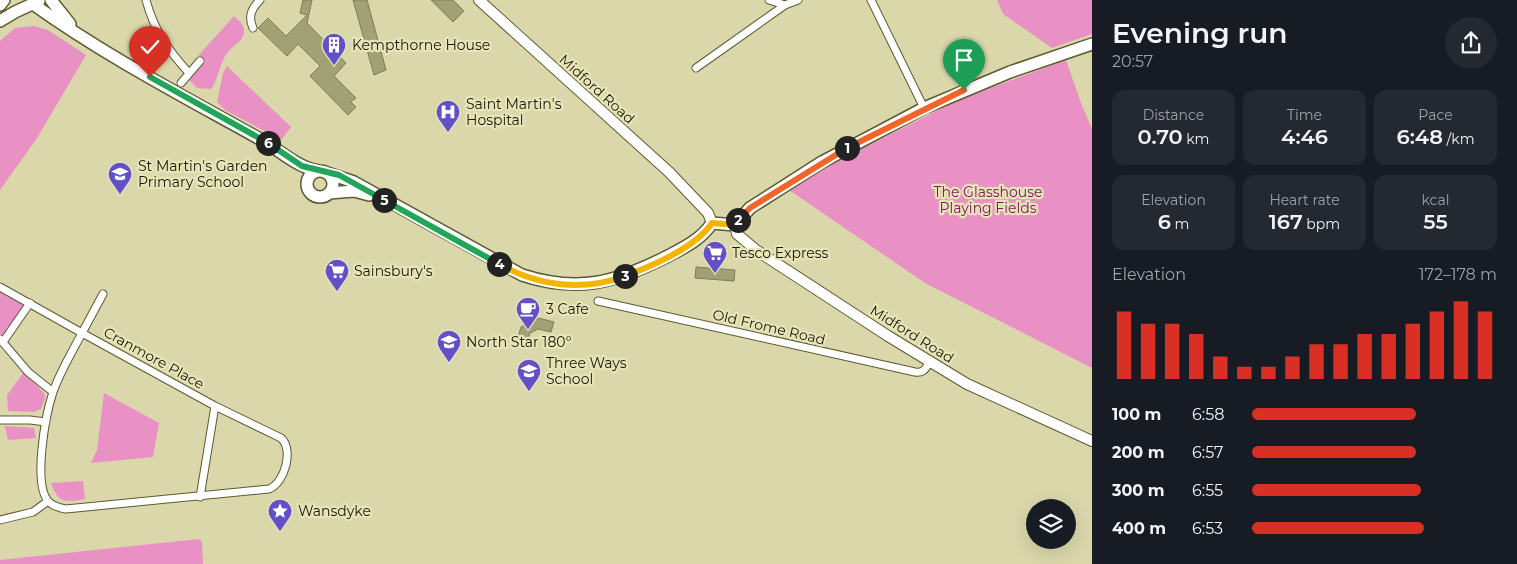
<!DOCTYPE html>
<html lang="en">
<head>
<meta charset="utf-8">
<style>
  body { margin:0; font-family:Montserrat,sans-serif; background:#242831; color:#f1f3f6; height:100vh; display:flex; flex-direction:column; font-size:19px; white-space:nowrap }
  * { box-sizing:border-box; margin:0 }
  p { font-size:16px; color:#9ea1a6 }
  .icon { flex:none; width:28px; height:28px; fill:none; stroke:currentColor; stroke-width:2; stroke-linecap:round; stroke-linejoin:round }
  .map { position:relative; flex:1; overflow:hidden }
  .details { display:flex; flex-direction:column; background:#171b24; width:425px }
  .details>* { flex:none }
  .controls { position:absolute; left:1026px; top:499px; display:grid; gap:10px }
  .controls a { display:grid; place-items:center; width:50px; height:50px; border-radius:50%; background:#171b24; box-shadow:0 5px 20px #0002; font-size:25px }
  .pin { position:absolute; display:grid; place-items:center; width:42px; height:42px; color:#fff; margin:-51px -21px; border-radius:50% 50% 50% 0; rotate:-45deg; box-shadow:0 0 5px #0007 }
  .pin .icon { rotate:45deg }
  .km { position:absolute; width:25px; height:25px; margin:-12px; border-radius:50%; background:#222; color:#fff; font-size:14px; line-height:25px; text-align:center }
  .round { display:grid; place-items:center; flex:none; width:52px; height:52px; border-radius:26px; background:#242831 }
  .overview { display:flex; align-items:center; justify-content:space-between; height:85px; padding:0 20px }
  h1 { font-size:28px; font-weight:600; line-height:38px }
  .metrics { display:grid; grid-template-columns:repeat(3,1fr); gap:8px; height:85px; padding:5px 20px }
  .metrics div { display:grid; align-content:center; border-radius:12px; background:#242831; text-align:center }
  .metrics b { font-size:21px; font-weight:600 }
  .metrics small { font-size:14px; font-weight:400 }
  .metrics p { font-size:14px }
  .chart { height:140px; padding:10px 20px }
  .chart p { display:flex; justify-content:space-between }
  .chart svg { width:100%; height:90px; margin-top:5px; stroke:#d93025; stroke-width:6 }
  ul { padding:0 20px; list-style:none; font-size:16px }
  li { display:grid; grid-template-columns:80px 60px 1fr; align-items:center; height:38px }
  li i { height:12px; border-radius:6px; background:#d93025 }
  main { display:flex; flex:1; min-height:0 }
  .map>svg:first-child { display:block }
  .green { fill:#e991c4 }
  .building { fill:#a2a075; stroke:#807d54 }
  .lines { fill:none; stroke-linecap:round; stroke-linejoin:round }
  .street-casing { stroke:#5d5a31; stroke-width:9 }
  .secondary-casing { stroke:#5d5a31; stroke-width:12 }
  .primary-casing { stroke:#5d5a31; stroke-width:14 }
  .street { stroke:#fff; stroke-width:7 }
  .secondary { stroke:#fff; stroke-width:10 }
  .primary { stroke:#fff; stroke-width:11 }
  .split-1-casing { stroke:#fff; stroke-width:10 }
  .split-2-casing { stroke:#fff; stroke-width:10 }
  .split-3-casing { stroke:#fff; stroke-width:10 }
  .split-4-casing { stroke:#fff; stroke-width:10 }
  .split-5-casing { stroke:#fff; stroke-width:10 }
  .split-6-casing { stroke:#fff; stroke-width:10 }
  .split-7-casing { stroke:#fff; stroke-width:10 }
  .split-1 { stroke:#f0652b; stroke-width:6 }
  .split-2 { stroke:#f0652b; stroke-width:6 }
  .split-3 { stroke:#f5b400; stroke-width:6 }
  .split-4 { stroke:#f5b400; stroke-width:6 }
  .split-5 { stroke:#22a559; stroke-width:6 }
  .split-6 { stroke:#22a559; stroke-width:6 }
  .split-7 { stroke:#22a559; stroke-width:6 }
  .labels { text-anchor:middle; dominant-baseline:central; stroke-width:4.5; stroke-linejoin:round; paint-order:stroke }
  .poi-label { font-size:14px; fill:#1a1808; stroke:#e7e5b8; text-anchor:start }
  .street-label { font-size:14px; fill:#1a1808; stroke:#e7e5b8 }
  .park-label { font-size:14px; fill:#80155e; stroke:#e7e5b8 }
</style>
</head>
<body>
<main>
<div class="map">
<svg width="1092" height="564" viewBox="0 0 1092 564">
  <rect width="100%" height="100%" fill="#dad7ab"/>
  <!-- green -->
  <path class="green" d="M997,0H1092V34L1052,48L1003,14Z
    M234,16C238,20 245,25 244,32C244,41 232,46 227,53C220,63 217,83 211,89L197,88L189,80L205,62L198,56Z
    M34,26L48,30L86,55L37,138L0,190V41L15,28Z
    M1066,60L1081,103L1092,129V368L925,283L789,190L830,165L958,100Z
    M227,66L291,127L281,140L225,110L217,102L223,73Z
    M0,290L25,305L2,336L0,333Z
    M24,372L44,393L45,398L41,409L33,412L8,411L7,395Z
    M104,393L159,423L153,457L91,463L97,450Z
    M5,426L34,428L36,438L8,440Z
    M83,481L85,499C66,502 58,504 51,483Z
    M199,539L202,542L203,564H0V560Z"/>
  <!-- building -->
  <path class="building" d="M303,0H312L307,23L346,63L334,76L356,98L351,102L356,107L348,115L310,76L320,66L298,44L287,56L258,28L268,18L286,36L307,15L300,13Z
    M353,0H367L386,70L374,75Z
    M431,0H453L464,11L453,22Z
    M696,267L735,270L734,281L695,278Z
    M538,318L554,322L551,332L538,329L530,333L527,342L517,340L521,327Z"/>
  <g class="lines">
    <defs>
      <path id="street" d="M146,0C154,30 168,50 189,73
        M769,0L785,5L798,0
        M871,0L924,108
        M253,28C248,17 251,9 260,0
        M696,68L785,5
        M181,83L200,61
        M0,287L82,333L103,294
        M598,301L915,372C924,373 925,369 930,362
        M82,333L215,406L281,438C294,449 285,483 269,489L66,509C60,508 53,506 49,502C32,485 46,413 53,392C60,372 72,352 82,333Z
        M0,339L28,372L53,392
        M3,342L30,303
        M0,420H30L46,422
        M200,497L215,406
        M0,520L33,512L48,501"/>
      <path id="secondary" d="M479,0L669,172L708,213L712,223
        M735,225L737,234L756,250L888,336L967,384L1092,441"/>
      <path id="primary" d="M51,0L70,24
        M33,4C104,55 183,96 260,139C280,150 296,167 319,171
        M0,5L4,0
        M0,21L15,12L39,1
        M307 184a13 13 0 1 1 26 0a13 13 0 1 1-26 0Z
        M324,172L354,182L522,275C578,293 614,283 666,257C683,248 701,240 712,223L735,225L750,208L822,162L924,108L1010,72L1092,44
        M329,193L354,191L369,195"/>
    </defs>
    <!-- street casing -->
    <use href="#street" class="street-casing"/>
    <!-- secondary casing -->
    <use href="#secondary" class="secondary-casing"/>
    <!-- primary casing -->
    <use href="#primary" class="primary-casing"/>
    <!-- street -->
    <use href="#street" class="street"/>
    <!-- secondary -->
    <use href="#secondary" class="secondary"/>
    <!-- primary -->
    <use href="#primary" class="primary"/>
  </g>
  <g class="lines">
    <defs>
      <path id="split-1" d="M847,148L964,90"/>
      <path id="split-2" d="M738,220L750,208L847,148"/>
      <path id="split-3" d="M625,276C652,266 696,247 712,223L735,225L738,220"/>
      <path id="split-4" d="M499,264C538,286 582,292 625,276"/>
      <path id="split-5" d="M384,200L499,264"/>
      <path id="split-6" d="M268,143L302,166L339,175L384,200"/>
      <path id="split-7" d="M150,77L268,143"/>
    </defs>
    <!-- split-1 casing -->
    <use href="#split-1" class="split-1-casing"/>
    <!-- split-2 casing -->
    <use href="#split-2" class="split-2-casing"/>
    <!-- split-3 casing -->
    <use href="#split-3" class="split-3-casing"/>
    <!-- split-4 casing -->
    <use href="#split-4" class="split-4-casing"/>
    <!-- split-5 casing -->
    <use href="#split-5" class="split-5-casing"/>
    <!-- split-6 casing -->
    <use href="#split-6" class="split-6-casing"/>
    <!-- split-7 casing -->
    <use href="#split-7" class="split-7-casing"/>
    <!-- split-1 -->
    <use href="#split-1" class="split-1"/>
    <!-- split-2 -->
    <use href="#split-2" class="split-2"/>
    <!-- split-3 -->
    <use href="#split-3" class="split-3"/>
    <!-- split-4 -->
    <use href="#split-4" class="split-4"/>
    <!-- split-5 -->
    <use href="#split-5" class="split-5"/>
    <!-- split-6 -->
    <use href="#split-6" class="split-6"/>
    <!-- split-7 -->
    <use href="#split-7" class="split-7"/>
  </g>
  <!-- icons -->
  <defs>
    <symbol id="building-pin" viewBox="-11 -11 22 30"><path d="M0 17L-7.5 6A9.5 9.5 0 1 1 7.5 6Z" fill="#6150c8" stroke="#e7e5b8"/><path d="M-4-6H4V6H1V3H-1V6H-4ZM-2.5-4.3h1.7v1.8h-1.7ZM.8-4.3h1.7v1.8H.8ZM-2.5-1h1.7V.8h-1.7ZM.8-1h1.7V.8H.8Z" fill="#fff"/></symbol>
    <symbol id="hospital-pin" viewBox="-11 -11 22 30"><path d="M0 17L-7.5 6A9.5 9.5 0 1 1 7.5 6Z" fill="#6150c8" stroke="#e7e5b8"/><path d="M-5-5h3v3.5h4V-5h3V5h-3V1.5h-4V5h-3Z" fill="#fff"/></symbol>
    <symbol id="school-pin" viewBox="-11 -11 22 30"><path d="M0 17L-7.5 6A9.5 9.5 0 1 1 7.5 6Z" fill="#6150c8" stroke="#e7e5b8"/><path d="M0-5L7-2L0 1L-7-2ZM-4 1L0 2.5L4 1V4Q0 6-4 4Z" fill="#fff"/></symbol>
    <symbol id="supermarket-pin" viewBox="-11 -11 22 30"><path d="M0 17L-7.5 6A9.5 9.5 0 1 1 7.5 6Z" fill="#6150c8" stroke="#e7e5b8"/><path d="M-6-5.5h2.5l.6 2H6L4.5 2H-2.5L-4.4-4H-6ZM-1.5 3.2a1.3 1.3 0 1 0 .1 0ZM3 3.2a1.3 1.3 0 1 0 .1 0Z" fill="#fff"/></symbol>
    <symbol id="cafe-pin" viewBox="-11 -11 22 30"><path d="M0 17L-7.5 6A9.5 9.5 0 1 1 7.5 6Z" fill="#6150c8" stroke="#e7e5b8"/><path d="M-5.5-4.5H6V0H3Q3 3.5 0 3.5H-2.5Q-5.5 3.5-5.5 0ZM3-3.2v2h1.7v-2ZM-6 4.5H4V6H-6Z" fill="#fff"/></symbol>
    <symbol id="sight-pin" viewBox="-11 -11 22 30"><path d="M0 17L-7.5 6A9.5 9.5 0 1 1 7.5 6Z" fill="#6150c8" stroke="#e7e5b8"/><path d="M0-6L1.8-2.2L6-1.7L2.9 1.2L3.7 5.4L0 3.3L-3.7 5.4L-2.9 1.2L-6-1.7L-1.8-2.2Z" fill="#fff"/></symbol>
  </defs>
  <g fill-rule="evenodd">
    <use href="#building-pin" x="320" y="31" width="28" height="38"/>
    <use href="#hospital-pin" x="434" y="98" width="28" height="38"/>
    <use href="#school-pin" x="106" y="160" width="28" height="38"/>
    <use href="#supermarket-pin" x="701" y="239" width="28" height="38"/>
    <use href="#supermarket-pin" x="323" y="257" width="28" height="38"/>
    <use href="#cafe-pin" x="514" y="295" width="28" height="38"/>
    <use href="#school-pin" x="435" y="328" width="28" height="38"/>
    <use href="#school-pin" x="515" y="357" width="28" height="38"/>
    <use href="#sight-pin" x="266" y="497" width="28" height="38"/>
  </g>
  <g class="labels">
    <!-- poi labels -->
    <g class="poi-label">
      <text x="352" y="45">Kempthorne House</text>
      <text x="466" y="104">Saint Martin's<tspan x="466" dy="16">Hospital</tspan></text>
      <text x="138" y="166">St Martin's Garden<tspan x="138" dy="16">Primary School</tspan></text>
      <text x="732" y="253">Tesco Express</text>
      <text x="354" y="271">Sainsbury's</text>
      <text x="546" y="309">3 Cafe</text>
      <text x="466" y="342">North Star 180°</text>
      <text x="546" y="363">Three Ways<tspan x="546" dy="16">School</tspan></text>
      <text x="298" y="511">Wansdyke</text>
    </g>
    <!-- street labels -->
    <g class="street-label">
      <text transform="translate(597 89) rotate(42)">Midford Road</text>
      <text transform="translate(769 327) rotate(13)">Old Frome Road</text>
      <text transform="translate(912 334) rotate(32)">Midford Road</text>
      <text transform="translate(154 358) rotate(29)">Cranmore Place</text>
    </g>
    <!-- park labels -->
    <g class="park-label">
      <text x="988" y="192">The Glasshouse<tspan x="988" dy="16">Playing Fields</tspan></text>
    </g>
  </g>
</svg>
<div class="controls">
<a><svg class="icon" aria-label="layers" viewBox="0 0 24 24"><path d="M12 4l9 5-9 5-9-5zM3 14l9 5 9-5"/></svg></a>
</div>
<div class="pin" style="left:964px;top:90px;background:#1e9e55"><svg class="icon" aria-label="arrive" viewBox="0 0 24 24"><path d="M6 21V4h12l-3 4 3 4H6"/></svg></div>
<div class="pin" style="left:150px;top:77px;background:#d93025"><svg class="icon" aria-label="check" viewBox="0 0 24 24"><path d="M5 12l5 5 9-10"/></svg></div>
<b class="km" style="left:847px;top:148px">1</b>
<b class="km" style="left:738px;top:220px">2</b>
<b class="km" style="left:625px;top:276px">3</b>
<b class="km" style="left:499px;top:264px">4</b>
<b class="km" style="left:384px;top:200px">5</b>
<b class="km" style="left:268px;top:143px">6</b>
</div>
<section class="details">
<div class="overview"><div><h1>Evening run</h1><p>20:57</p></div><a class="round"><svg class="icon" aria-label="share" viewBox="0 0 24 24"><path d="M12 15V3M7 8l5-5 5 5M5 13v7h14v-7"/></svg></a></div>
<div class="metrics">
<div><p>Distance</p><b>0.70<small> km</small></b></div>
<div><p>Time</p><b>4:46</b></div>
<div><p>Pace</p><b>6:48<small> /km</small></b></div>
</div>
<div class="metrics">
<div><p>Elevation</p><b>6<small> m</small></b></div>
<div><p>Heart rate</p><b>167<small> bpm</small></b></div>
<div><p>kcal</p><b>55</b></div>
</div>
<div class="chart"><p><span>Elevation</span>172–178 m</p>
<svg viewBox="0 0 160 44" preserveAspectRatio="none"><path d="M5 44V11M15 44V17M25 44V17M35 44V22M45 44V33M55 44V38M65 44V38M75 44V33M85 44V27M95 44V27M105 44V22M115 44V22M125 44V17M135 44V11M145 44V6M155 44V11"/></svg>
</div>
<ul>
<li><b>100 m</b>6:58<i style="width:67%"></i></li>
<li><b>200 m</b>6:57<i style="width:67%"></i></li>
<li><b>300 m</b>6:55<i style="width:69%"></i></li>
<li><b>400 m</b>6:53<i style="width:70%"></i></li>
</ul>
</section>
</main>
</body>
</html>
